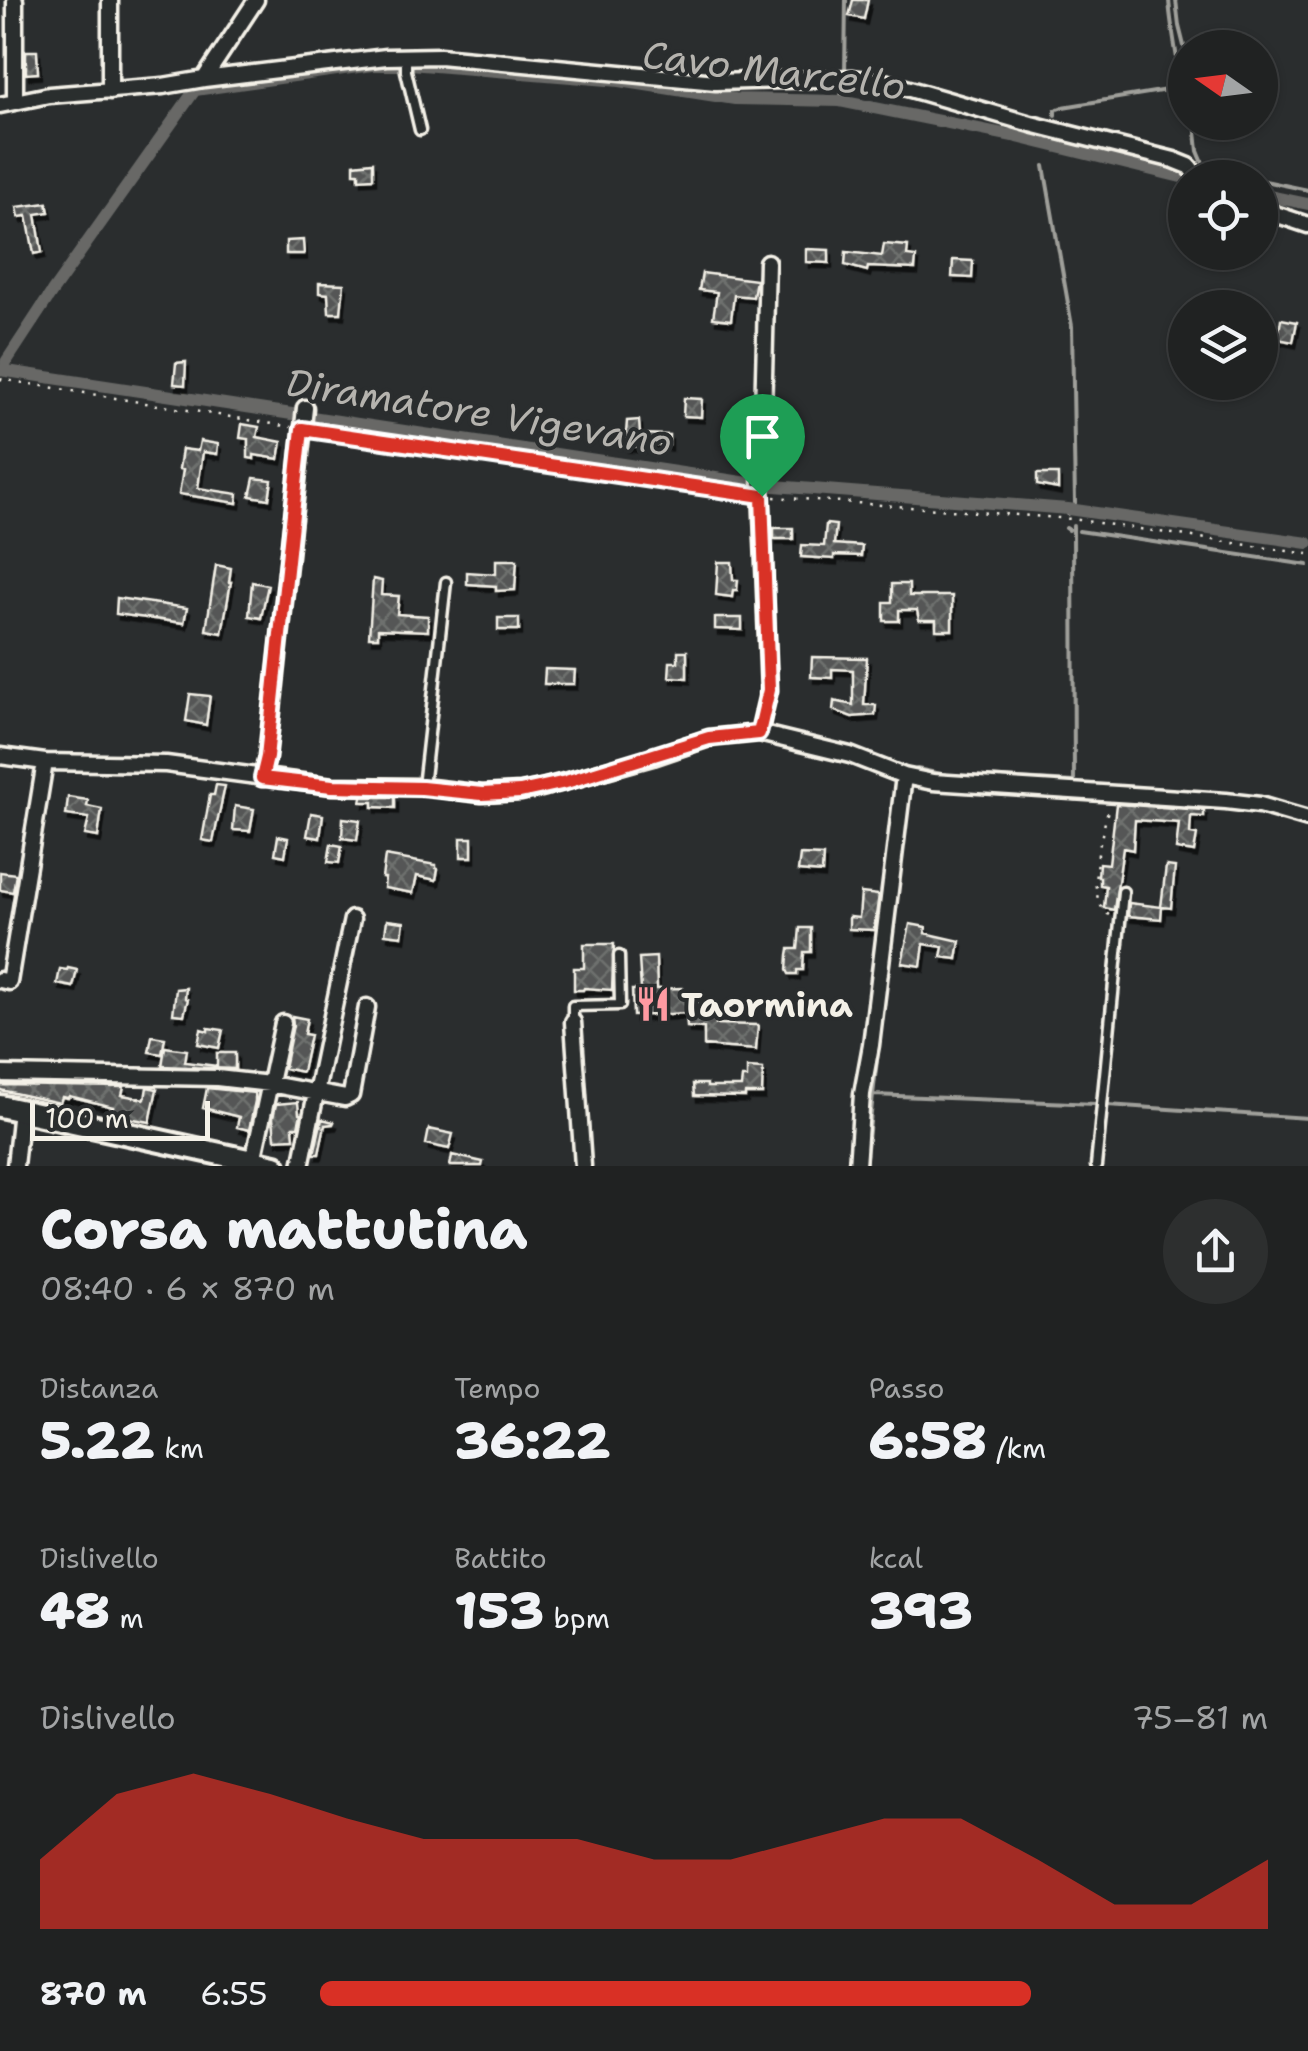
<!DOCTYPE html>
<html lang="it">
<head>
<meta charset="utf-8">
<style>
  body { margin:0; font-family:"Shantell Sans",sans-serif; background:#2d2f2f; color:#f1f3f6; height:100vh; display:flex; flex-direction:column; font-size:38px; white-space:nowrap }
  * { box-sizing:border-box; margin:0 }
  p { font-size:32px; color:#a2a4a5 }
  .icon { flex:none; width:55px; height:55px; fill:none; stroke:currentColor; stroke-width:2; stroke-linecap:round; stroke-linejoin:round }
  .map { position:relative; height:1166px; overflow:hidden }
  .sheet { display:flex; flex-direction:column; background:#202222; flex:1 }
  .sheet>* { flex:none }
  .needle { width:65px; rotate:284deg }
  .fabs { position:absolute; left:1168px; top:30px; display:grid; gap:20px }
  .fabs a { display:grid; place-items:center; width:110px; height:110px; border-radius:50%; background:#202222; box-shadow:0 2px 8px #0004,0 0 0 2px #3d3f40; font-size:50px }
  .scale { position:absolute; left:30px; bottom:25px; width:180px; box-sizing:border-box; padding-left:10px; border:5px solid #f4f1e8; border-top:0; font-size:28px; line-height:35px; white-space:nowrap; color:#f4f1e8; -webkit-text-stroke:8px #2a2d2e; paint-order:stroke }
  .pin { position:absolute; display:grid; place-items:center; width:85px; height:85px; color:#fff; margin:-102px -42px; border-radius:50% 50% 50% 0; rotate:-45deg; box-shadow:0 0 10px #0007 }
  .pin .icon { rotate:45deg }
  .round { display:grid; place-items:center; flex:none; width:105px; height:105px; border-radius:52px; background:#2d2f2f }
  .overview { display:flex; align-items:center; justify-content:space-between; height:170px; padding:0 40px }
  h1 { font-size:55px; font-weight:800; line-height:75px }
  .metrics { display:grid; grid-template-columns:repeat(3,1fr); gap:15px; height:170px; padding:10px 40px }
  .metrics div { display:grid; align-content:center }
  .metrics b { font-size:50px; font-weight:800 }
  .metrics small { font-size:28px; font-weight:400 }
  .metrics p { font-size:28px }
  .chart { height:280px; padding:20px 40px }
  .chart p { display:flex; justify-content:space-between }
  .chart svg { width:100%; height:180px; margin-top:10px; fill:#d93025; opacity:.7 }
  ul { padding:0 40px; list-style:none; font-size:32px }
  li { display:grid; grid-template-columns:160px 120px 1fr; align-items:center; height:75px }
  li i { height:25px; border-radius:12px; background:#d93025 }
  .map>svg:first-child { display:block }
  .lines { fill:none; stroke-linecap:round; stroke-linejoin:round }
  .stream { stroke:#9f9f9a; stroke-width:4 }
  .canal { stroke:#676866; stroke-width:12 }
  .building { fill:url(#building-cross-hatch); stroke:#f4f1e8; stroke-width:2.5; filter:url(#shadow) }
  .service-casing { stroke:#f4f1e8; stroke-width:15 }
  .minor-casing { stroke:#f4f1e8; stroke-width:21 }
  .secondary-casing { stroke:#f4f1e8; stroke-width:28 }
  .path { stroke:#f4f1e8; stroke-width:2.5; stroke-dasharray:2.5 8; stroke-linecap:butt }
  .service { stroke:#2a2d2e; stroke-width:8 }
  .minor { stroke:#2a2d2e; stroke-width:14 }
  .secondary { stroke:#2a2d2e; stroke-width:20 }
  .route-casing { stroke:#fff; stroke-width:20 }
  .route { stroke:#d93025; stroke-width:12 }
  .labels { text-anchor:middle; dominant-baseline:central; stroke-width:8; stroke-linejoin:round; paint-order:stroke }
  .poi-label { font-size:35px; font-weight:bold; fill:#f4f1e8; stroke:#2a2d2e; text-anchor:start }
  .water-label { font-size:38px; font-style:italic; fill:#b5b3ae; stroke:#2a2d2e }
</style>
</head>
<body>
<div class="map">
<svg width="1308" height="1166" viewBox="0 0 1308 1166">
  <defs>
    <pattern id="building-cross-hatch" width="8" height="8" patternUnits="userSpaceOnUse" patternTransform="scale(2.5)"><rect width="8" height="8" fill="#555756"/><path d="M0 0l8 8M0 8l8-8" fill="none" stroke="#6e706e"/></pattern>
    <filter id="shadow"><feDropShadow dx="3" dy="5.5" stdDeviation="0" flood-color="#0009"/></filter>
  </defs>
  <rect width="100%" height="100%" fill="#2a2d2e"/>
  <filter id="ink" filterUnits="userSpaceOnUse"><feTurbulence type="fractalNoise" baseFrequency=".01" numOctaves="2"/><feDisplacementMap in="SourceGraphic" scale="20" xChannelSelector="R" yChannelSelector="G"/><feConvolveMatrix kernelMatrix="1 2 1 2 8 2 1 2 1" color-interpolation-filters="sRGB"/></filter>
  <g filter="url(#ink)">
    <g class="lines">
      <!-- stream -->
      <path class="stream" d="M1169,0C1171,30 1178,58 1181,88
        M1176,0L1179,26L1185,50
        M845,74L846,0
        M840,101L843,87
        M1055,115V110L1063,107L1185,87
        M1195,122L1198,151L1205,168L1248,178
        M1044,166L1072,326L1075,503
        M1260,180L1308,190
        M1067,514L1068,509
        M1066,528L1069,530
        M1079,531L1308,565
        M912,771L917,769L946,775L1074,782L1073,526
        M895,912L910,786
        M873,1095L1096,1104
        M1107,1105L1308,1118
        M865,1166L883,1007"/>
      <!-- canal -->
      <path class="canal" d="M410,64L620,81L735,99L840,101L1013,136L1185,178
        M1260,194L1308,204
        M6,362L52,292L195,90L372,65H403
        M0,370L762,485L1068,509L1308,543"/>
    </g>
    <!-- building -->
    <path class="building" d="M853,0H868L864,19L849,16Z
      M26,51H37L38,73L26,74Z
      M373,162V178L359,179V173H354V164Z
      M47,203L49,212L36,214L42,252L34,254L27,216L19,217L17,207Z
      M303,240L304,254H286V241Z
      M884,244L908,246L907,256L916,257L915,269L868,267L867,271L845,265L846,252L882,256Z
      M806,249L829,250V263L806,262Z
      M953,260L973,261L972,278L952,277Z
      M702,273L756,280L753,297L734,295L731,320L713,318L717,292L699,290Z
      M319,283L344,284L341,313H329L328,294L319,293Z
      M1281,319L1297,322L1293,342L1278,339Z
      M186,362L185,385L174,384L176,363Z
      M684,398L702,399L701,417L683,416Z
      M639,420L640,434L669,435V445H646L645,447L625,446L627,421Z
      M242,424L259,427L257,437L282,442L279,459L254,455V459L248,458V439L240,438Z
      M200,441L218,444L217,454L203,452L198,488L238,494L237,503L179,494L183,470L179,469L182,449L198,451Z
      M1037,474H1058V489L1037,485Z
      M254,478L272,480L269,499L250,496Z
      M826,524L836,525L834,544L862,546L861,556L834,555V559L801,557L802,545L824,546Z
      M774,528H793V539H774Z
      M496,560H517L515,590L496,591V586L467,584V572L496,574Z
      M718,562H732L733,580H738L737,590H733L732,597L716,595Z
      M216,565L231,568L229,582H231L222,633L206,630Z
      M373,579L382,581L381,595L399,596L397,614L428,616V631L378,629V637H369Z
      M252,582L268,585L261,618L249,616Z
      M892,584H909V596H952V630H936V620H919L917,610H899V621H884V602H892Z
      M117,598L187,608L184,623L116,614Z
      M498,618H519V630H498Z
      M715,618H742V630L715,629Z
      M678,651H687V678L669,677L670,662H678Z
      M812,657L867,658L864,705H876L875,715L852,717L833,710L834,701L853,705V670L832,669V678L811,677Z
      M545,669L575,670L574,684H544Z
      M190,694L210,696L206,725L186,721Z
      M216,785L225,786L213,842L202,840L210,795H214Z
      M68,797L88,800L87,806L102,809L98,837L85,835L89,818L66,815Z
      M362,797H395V808L373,807V802H361Z
      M1116,804L1204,810V817L1191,816L1190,834L1197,835L1194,852L1176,849L1179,823L1135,820L1133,850L1123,848L1114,910L1104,908L1106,886L1100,885V877H1098L1099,863L1109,864Z
      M235,806L254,809L250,831L233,830Z
      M311,813L323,815L320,838L307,836Z
      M343,818L360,820L357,840L342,838Z
      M278,836L288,838L285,856L275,854Z
      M461,838H472V857H461Z
      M331,844L342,846L339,863L328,862Z
      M800,855L823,856L822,873L798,871Z
      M385,856L436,865V868L438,869L436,880L417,876L413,893L384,888L385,878H382Z
      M1166,866L1175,867L1171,908L1161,907Z
      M0,872L16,874L13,892L0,890Z
      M861,893L879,895L874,930L849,929V917L859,918Z
      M1129,903L1162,907L1161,919L1128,916Z
      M387,920L404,922L402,936L385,934Z
      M910,924L926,927L925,933L960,941L957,959L941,957L943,947L924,944L921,966L902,963Z
      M800,928H811V952H804L803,970H797V974H789L787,970L788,955L789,949H798Z
      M584,944H614L612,990L584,988L583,990H574V968H584Z
      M656,957L657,989L682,988V996H703L702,1014H716V1024L758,1025L756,1050L704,1046V1028L687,1027L686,1013L633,1016L632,990H641L639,958Z
      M68,968L77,970L73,987L57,984L60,969L67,970Z
      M186,988L185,998L188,999L184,1015L173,1014L176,989Z
      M292,1016L307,1019L304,1034L310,1035L302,1072L284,1068L293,1025Z
      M208,1028L223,1030L219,1048L198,1044L201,1029L208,1031Z
      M152,1036L165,1038L162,1054L149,1052Z
      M165,1047L187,1050L185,1062L217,1066V1053H235V1069L162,1066Z
      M747,1068L763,1069L762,1094H745V1097L694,1096L693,1084H707V1087H741L742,1078H747Z
      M0,1085L124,1087L122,1095L145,1099L147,1087L157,1089L150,1122L112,1115L113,1107L69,1096L68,1098L62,1097L60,1103L0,1090Z
      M207,1088L255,1093V1101L249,1130L237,1127L239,1117L203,1108Z
      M298,1102L299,1114H301L298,1127H293L294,1138L275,1139L273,1118L276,1104Z
      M322,1119L334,1122L333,1124L325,1125L319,1154H314Z
      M429,1129L453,1134L449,1149L426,1144Z
      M452,1155L483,1162L482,1166H450Z"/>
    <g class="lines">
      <defs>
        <path id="service" d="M406,56V71L420,130
          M423,787L446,582
          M573,1022V1006L620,1005L619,956
          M1096,1166L1123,892"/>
        <path id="minor" d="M15,0V101
          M110,0V91
          M204,79L256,0
          M0,105L49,95L163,86L204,79L386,57L440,56L716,82L852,78L889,83L1031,124L1174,160L1189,166L1198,178
          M1260,209L1308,225
          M759,733L769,690L761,490L767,262
          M0,756L45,762L166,764L332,786L423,787L482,794L521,792L542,788L653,757L709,738L759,733L850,755L904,776L933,782L1226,801L1260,805L1308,819
          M262,778L267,757L305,408
          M0,980L9,982L45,762
          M573,1022L583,1166
          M0,1074L217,1078L270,1084L345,1098L351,1095L367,1007
          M253,1161L283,1023
          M15,1166L21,1110
          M301,1166L352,919
          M857,1166L862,1094L871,1045L904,776"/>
        <path id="secondary" d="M0,1106L275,1166"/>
      </defs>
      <!-- service casing -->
      <use href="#service" class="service-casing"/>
      <!-- minor casing -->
      <use href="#minor" class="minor-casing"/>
      <!-- secondary casing -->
      <use href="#secondary" class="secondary-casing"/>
      <!-- path -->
      <path class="path" d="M0,379L291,427
        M313,430L746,493
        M774,497L1072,519L1308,554
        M1109,915C1082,895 1103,834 1109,805"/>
      <!-- service -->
      <use href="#service" class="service"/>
      <!-- minor -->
      <use href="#minor" class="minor"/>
      <!-- secondary -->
      <use href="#secondary" class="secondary"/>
    </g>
  </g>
  <g class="lines" filter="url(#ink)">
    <defs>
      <path id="route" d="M302,429L762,496L769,690L759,733L709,738L566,782L520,792L482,794L422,788L332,786L262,778L267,757Z"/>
    </defs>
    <!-- route casing -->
    <use href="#route" class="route-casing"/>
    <!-- route -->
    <use href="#route" class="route"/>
  </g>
  <!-- icons -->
  <defs>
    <symbol id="restaurant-bare" viewBox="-9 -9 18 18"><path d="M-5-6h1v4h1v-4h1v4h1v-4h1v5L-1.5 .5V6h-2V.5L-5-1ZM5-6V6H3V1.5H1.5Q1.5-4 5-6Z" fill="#ff9aa2" stroke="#2a2d2e" stroke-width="2.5" paint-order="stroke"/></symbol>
  </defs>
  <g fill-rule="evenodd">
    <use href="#restaurant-bare" x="628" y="979" width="50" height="50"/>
  </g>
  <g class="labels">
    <!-- poi labels -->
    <g class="poi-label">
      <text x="681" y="1004">Taormina</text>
    </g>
    <!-- water labels -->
    <g class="water-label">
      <text transform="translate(774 70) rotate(7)">Cavo Marcello</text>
      <text transform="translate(479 412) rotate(9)">Diramatore Vigevano</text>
    </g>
  </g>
</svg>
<div class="fabs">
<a><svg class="needle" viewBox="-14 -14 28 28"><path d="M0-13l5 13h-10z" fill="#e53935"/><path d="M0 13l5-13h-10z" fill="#a2a4a5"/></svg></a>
<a><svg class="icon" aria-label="locate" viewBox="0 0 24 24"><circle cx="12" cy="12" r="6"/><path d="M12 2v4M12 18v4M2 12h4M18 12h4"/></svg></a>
<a><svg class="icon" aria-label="layers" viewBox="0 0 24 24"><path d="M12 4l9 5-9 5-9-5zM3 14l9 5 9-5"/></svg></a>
</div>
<div class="scale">100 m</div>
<div class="pin" style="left:762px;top:496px;background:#1e9e55"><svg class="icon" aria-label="arrive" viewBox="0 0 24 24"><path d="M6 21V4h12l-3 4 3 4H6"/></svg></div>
</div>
<section class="sheet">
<div class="overview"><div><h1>Corsa mattutina</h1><p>08:40 · 6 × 870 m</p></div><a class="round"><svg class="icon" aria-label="share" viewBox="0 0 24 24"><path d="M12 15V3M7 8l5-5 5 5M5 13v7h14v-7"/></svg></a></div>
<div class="metrics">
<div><p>Distanza</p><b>5.22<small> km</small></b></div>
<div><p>Tempo</p><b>36:22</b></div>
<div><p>Passo</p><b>6:58<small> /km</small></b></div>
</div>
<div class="metrics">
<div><p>Dislivello</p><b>48<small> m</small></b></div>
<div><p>Battito</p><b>153<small> bpm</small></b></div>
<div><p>kcal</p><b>393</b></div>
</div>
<div class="chart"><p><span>Dislivello</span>75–81 m</p>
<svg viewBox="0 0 160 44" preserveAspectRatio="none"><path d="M0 44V27L10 11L20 6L30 11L40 17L50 22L60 22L70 22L80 27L90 27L100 22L110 17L120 17L130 27L140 38L150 38L160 27V44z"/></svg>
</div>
<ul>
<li><b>870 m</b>6:55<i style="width:75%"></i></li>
</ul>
</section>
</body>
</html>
